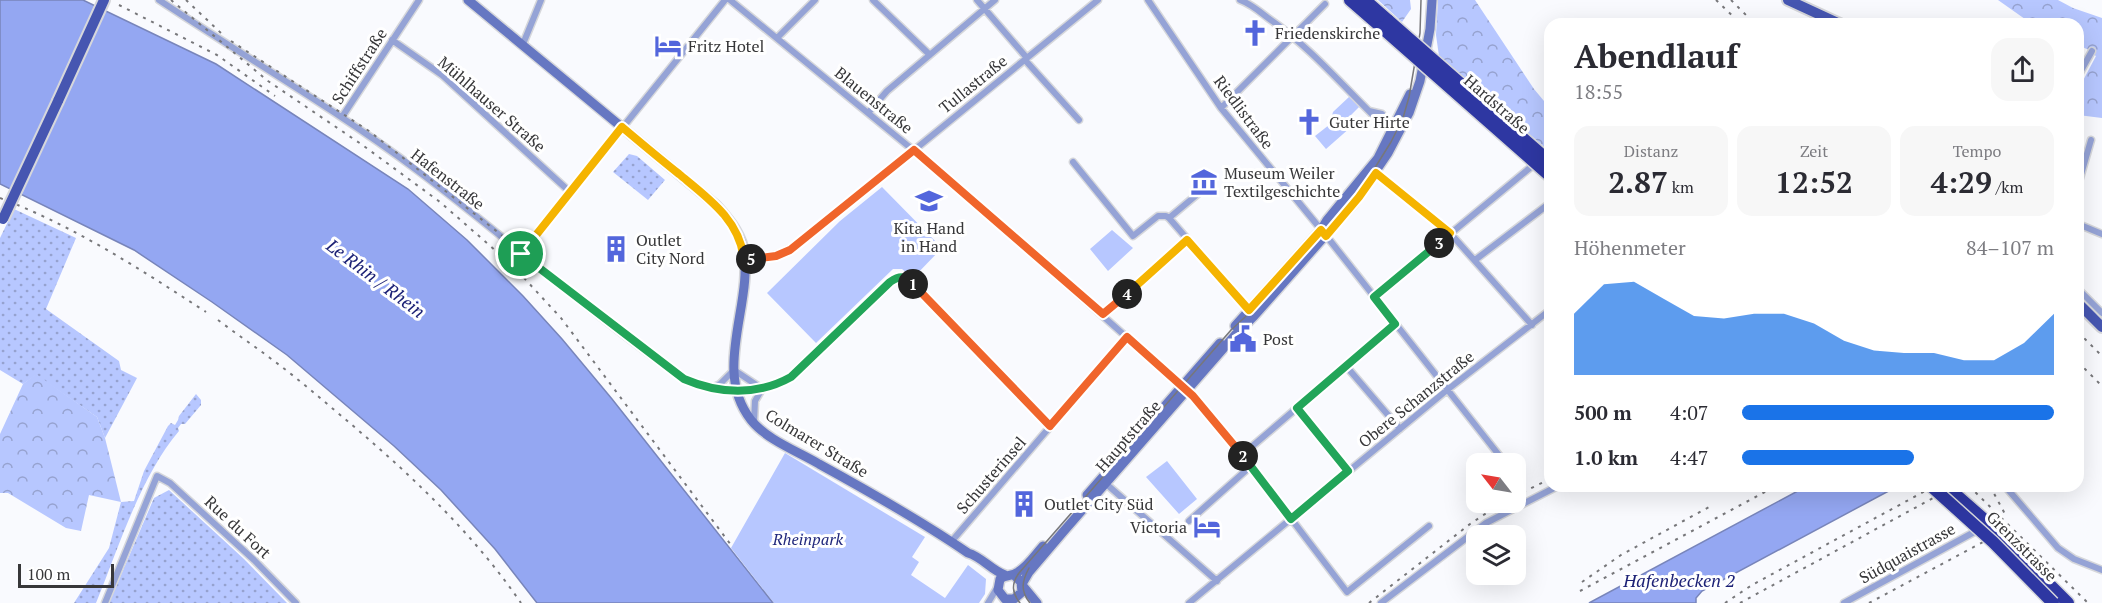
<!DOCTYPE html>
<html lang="de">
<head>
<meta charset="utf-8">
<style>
  body { margin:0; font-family:"PT Serif",serif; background:#f7f7f7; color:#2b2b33; height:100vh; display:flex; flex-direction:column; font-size:22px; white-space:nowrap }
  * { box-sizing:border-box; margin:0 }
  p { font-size:20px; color:#7c7c81 }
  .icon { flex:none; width:33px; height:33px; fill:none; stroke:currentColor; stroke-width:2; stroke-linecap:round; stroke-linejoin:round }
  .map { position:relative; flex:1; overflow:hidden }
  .details { position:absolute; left:1544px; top:18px; width:540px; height:474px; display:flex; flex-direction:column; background:#fff; border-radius:18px; box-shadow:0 6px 24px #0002 }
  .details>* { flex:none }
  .needle { width:39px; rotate:301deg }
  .fabs { position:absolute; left:1466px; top:453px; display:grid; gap:12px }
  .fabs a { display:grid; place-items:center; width:60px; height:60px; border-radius:12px; background:#fff; box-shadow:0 6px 24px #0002; font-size:30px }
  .scale { position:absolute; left:18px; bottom:15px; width:96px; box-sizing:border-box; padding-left:6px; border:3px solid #373739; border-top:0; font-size:16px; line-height:21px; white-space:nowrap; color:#373739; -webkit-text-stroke:4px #fff; paint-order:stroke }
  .pin { position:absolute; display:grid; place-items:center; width:51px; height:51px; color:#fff; margin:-26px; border:3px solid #fff; border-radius:50%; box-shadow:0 2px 6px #0007 }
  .km { position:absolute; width:30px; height:30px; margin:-15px; border-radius:50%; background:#222; color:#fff; font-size:16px; line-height:30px; text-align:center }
  .round { display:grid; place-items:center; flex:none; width:63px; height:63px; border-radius:18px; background:#f7f7f7 }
  .head { display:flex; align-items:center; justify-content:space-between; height:102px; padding:0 30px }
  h1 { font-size:33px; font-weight:600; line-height:45px }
  .metrics { display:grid; grid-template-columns:repeat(3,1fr); gap:9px; height:102px; padding:6px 30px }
  .metrics div { display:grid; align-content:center; border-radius:15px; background:#f7f7f7; text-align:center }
  .metrics b { font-size:30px; font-weight:600 }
  .metrics small { font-size:16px; font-weight:400 }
  .metrics p { font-size:16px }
  .chart { height:168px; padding:12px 30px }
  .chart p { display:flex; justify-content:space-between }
  .chart svg { width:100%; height:108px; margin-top:6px; fill:#1a73e8; opacity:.7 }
  ul { padding:0 30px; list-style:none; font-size:20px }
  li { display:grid; grid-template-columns:96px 72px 1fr; align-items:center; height:45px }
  li i { height:15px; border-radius:8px; background:#1a73e8 }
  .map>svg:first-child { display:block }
  .grass { fill:url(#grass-dots) }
  .forest { fill:url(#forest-crowns) }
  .green { fill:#b7c7ff }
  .water { fill:#94a7f2; stroke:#7885ba; stroke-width:1.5 }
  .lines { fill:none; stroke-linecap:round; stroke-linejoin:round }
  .minor-casing { stroke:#d6d7db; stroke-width:9 }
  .secondary-casing { stroke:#d6d7db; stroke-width:12 }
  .primary-casing { stroke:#d6d7db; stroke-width:14 }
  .motorway-casing { stroke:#d6d7db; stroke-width:15 }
  .minor { stroke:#95a3d6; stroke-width:6 }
  .secondary { stroke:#6677c2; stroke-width:9 }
  .primary { stroke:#4656b1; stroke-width:10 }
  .motorway { stroke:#2e37a2; stroke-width:12 }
  .tram { stroke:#77777a; stroke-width:1.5 }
  .rail { stroke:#77777a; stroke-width:2; stroke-dasharray:3 6; stroke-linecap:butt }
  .primary-bridge-casing { stroke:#d6d7db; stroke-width:14; stroke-linecap:butt }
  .motorway-bridge-casing { stroke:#d6d7db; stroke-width:15; stroke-linecap:butt }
  .primary-bridge { stroke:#4656b1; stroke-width:10 }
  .motorway-bridge { stroke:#2e37a2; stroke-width:12 }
  .split-1-casing { stroke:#fff; stroke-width:12 }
  .split-2-casing { stroke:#fff; stroke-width:12 }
  .split-3-casing { stroke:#fff; stroke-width:12 }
  .split-4-casing { stroke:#fff; stroke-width:12 }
  .split-5-casing { stroke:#fff; stroke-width:12 }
  .split-6-casing { stroke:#fff; stroke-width:12 }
  .split-1 { stroke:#22a559; stroke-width:8 }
  .split-2 { stroke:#f0652b; stroke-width:8 }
  .split-3 { stroke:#22a559; stroke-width:8 }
  .split-4 { stroke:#f5b400; stroke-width:8 }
  .split-5 { stroke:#f0652b; stroke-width:8 }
  .split-6 { stroke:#f5b400; stroke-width:8 }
  .labels { text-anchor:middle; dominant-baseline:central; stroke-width:6; stroke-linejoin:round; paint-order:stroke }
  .poi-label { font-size:16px; fill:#373739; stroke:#fff; text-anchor:start }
  .street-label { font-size:16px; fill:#373739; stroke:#fff }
  .park-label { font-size:16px; font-style:italic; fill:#21287c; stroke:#fff }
  .water-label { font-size:18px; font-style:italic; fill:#1d2276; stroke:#fff }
</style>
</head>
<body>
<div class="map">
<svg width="2102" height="603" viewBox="0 0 2102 603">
  <defs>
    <pattern id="grass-dots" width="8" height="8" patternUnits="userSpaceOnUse" patternTransform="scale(1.5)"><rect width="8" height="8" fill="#b7c7ff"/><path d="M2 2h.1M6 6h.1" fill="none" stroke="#96a2cf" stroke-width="1.8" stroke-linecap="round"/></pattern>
    <pattern id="forest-crowns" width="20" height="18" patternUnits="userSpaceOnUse" patternTransform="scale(1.5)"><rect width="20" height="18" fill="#b7c7ff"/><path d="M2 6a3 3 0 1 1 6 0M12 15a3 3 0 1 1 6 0" fill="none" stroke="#96a2cf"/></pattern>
  </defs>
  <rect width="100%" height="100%" fill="#f9fafe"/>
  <!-- grass -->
  <path class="grass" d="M629,154L637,156L665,180L648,200L613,172Z
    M14,209L76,238L46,309L119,361L121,370L137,378L105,438L97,417L36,375L23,384L0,370V238Z
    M196,394L201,400V405L185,424H181L178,428L179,431C140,477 119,547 96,603H74L109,548L121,502L134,501L144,471L168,426L171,423L175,425L178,420L179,416Z
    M169,490L244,559L287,603H109L154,498Z"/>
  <!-- forest -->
  <path class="forest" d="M1378,0H1410L1411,9L1402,22Z
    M1438,0H1475L1534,89L1549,107V151L1439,56L1436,35Z
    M1998,0H2058L2073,8L2102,18V118L2078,115V90L2096,56L2091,53V51L2078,45V24H2032Z
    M36,374L97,417L105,438L121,502L89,495L81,531L66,528L8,493H0V434L23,384Z"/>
  <!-- green -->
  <path class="green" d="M1350,96L1360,106L1345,121L1351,127L1326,149L1315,136L1329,125L1333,112Z
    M882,187L942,248L913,278L902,269H893L816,343L767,293L840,221Z
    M1112,230L1133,248L1108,271L1090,249Z
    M785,453L925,537L912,557L919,562L911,575L945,598L968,565L986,579L985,594L979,603H774L731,548Z
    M1167,461L1197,499L1179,514L1146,477Z"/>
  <!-- water -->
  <path class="water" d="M0,0H83L216,64L408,189L467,240L523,296L562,339L612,399L773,603H537L495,549L441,490L394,446L287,355L212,302L134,250L0,184Z
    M1807,486H1898L1702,591L1696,598V603H1589Z"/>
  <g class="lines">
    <defs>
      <path id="minor" d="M159,0C245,57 335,109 418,171C508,238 591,315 684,379C719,394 757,396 791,377L890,282L897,278H906L1050,425
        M730,0L946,177L1193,396L1251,466L1347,592L1429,526
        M873,0L930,55
        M977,0L1027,58
        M1148,0L1221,108L1328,238L1506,464
        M1240,0C1251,4 1259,11 1268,18C1309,46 1342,85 1378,120L1382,114L1369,111
        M777,38L815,0
        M392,40L442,75L570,192
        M523,44L541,0
        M1025,60L1079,120
        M2078,76L2092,51
        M1221,108L1325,4
        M868,113L887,91L995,0
        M342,117L419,0
        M1073,162L1133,236L1158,216H1166L1169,218L1250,311
        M1376,173L1450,233L1532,325
        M2078,185L2091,140
        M1169,218L1212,182
        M2078,224L2102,234
        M521,254L725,0
        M744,260C775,257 785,254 810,235L1098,0
        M1475,260L1550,203
        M2078,289L2102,313
        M1374,297L1537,162
        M1103,314L1135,288L1187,240
        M1346,366L1400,429
        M712,388L720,384L734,370L761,388
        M1297,408L1348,471
        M754,422L755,401L762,389
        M1242,455L1395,324
        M1104,482L1217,581
        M2005,486L2058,548L2074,559L2102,570
        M1189,521L1251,466
        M951,542L1127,337
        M105,603L157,476L170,483L254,560L296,603
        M988,603L997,588
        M1189,603L1447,390L1550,310
        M1381,603L1486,523L1558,486
        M1844,603L1978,530"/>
      <path id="secondary" d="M468,0L716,205C727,217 739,231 743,247C755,302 711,369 751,420C767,440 797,451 819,464C870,492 920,520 968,553C982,557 991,570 1005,575
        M1235,326L1321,230L1327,220L1378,158L1410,94
        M1087,495L1220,343
        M1014,575L1021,582L1022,592L1014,599H1005L998,590L1000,579C1006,574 1012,577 1018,572C1028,566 1035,555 1043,546
        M1022,584L1029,572L1063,532L1236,334L1254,316L1354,203L1388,153L1409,113L1420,81L1430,29L1432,0
        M1023,586L1037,603"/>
      <path id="primary" d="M1788,0L1840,24
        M58,101L104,0
        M2078,303L2102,327"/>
      <path id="motorway" d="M1350,0L1381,27
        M1365,0L1389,21
        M1946,486L1986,521L2068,603"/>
    </defs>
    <!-- minor casing -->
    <use href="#minor" class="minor-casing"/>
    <!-- secondary casing -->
    <use href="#secondary" class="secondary-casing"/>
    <!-- primary casing -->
    <use href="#primary" class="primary-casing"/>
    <!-- motorway casing -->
    <use href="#motorway" class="motorway-casing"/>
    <!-- minor -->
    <use href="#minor" class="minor"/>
    <!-- secondary -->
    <use href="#secondary" class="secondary"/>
    <!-- primary -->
    <use href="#primary" class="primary"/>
    <!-- motorway -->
    <use href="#motorway" class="motorway"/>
    <!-- tram -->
    <path class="tram" d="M1029,568C1022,581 1020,591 1030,603
      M1020,603C1012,593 1011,584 1019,573L1231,330L1268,296L1341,212L1371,174L1391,142L1403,118L1409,97L1420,33L1421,0"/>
    <!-- rail -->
    <path class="rail" d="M171,0L268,81L361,144L440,202L512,265L561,318L731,545
      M186,0L221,33
      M1716,0L1741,24
      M1731,0L1755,24
      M119,5L217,55L275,96
      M231,41L369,131L523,252
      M0,198C74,226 140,269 206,312
      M218,320C235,333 253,345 270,358C296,377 320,398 345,419C409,473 473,533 521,603
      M2078,332L2102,356
      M2078,362L2102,386
      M1969,486L2088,603
      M1990,486L2005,514
      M1515,496L1550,479
      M1582,582L1621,555L1709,507
      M1580,591L1776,486
      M1369,603L1470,524L1503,502
      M1725,603L1752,585L1927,490
      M1740,603L1935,497
      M1869,603L1983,542"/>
    <defs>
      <path id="primary-bridge" d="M3,219L58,101"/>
      <path id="motorway-bridge" d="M1389,21L1550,162
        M1381,27L1550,176
        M1931,486L1993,542L2053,603"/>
    </defs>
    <!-- primary-bridge casing -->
    <use href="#primary-bridge" class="primary-bridge-casing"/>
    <!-- motorway-bridge casing -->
    <use href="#motorway-bridge" class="motorway-bridge-casing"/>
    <!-- primary-bridge -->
    <use href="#primary-bridge" class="primary-bridge"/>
    <!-- motorway-bridge -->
    <use href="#motorway-bridge" class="motorway-bridge"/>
  </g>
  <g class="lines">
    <defs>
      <path id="split-1" d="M521,254L684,379C719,394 757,396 791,377L890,282C899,276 905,275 913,284"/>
      <path id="split-2" d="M913,284L1050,426L1127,337L1193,396L1243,456"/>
      <path id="split-3" d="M1243,456L1291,519L1348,471L1297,408L1395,324L1374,297L1439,243"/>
      <path id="split-4" d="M1127,294L1187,240L1249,310L1321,230L1326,236L1359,197L1376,173L1450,233L1439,243"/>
      <path id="split-5" d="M751,259L776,256L790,250L914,150L1103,314L1127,294"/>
      <path id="split-6" d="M521,254L622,127C641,143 660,159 679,174C708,198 740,220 744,260L751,259"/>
    </defs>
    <!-- split-1 casing -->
    <use href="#split-1" class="split-1-casing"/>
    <!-- split-2 casing -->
    <use href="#split-2" class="split-2-casing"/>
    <!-- split-3 casing -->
    <use href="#split-3" class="split-3-casing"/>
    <!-- split-4 casing -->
    <use href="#split-4" class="split-4-casing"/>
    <!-- split-5 casing -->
    <use href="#split-5" class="split-5-casing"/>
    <!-- split-6 casing -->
    <use href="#split-6" class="split-6-casing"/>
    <!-- split-1 -->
    <use href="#split-1" class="split-1"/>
    <!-- split-2 -->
    <use href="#split-2" class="split-2"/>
    <!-- split-3 -->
    <use href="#split-3" class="split-3"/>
    <!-- split-4 -->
    <use href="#split-4" class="split-4"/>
    <!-- split-5 -->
    <use href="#split-5" class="split-5"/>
    <!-- split-6 -->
    <use href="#split-6" class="split-6"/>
  </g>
  <!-- icons -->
  <defs>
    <symbol id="church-bare" viewBox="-9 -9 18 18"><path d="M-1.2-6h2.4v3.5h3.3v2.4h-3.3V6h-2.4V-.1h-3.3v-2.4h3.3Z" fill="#5366dc" stroke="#fff" stroke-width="2.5" paint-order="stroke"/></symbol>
    <symbol id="hotel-bare" viewBox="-9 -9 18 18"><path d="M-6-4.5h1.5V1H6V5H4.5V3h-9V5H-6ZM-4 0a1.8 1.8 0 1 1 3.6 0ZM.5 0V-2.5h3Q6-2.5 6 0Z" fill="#5366dc" stroke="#fff" stroke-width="2.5" paint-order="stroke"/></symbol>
    <symbol id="museum-bare" viewBox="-9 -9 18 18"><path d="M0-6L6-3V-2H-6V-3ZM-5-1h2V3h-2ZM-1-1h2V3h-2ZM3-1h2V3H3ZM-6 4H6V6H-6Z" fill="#5366dc" stroke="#fff" stroke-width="2.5" paint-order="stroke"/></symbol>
    <symbol id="school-bare" viewBox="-9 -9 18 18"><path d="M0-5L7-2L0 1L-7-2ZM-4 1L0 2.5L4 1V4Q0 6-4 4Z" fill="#5366dc" stroke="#fff" stroke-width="2.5" paint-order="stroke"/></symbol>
    <symbol id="building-bare" viewBox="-9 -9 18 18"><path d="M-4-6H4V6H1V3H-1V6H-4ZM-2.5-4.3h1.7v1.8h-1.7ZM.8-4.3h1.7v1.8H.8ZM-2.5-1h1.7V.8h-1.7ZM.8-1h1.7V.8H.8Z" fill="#5366dc" stroke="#fff" stroke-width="2.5" paint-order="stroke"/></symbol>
    <symbol id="civic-bare" viewBox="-9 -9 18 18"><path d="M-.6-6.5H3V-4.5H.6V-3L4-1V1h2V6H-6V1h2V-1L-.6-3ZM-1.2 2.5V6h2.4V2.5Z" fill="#5366dc" stroke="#fff" stroke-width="2.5" paint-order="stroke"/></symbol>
  </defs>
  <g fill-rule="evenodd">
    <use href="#church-bare" x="1236" y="14" width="38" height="38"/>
    <use href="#hotel-bare" x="649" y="27" width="38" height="38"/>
    <use href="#church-bare" x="1290" y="103" width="38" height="38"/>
    <use href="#museum-bare" x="1185" y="163" width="38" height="38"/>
    <use href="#school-bare" x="910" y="182" width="38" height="38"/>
    <use href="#building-bare" x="597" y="230" width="38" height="38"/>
    <use href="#civic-bare" x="1224" y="320" width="38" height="38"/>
    <use href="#building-bare" x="1005" y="485" width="38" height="38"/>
    <use href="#hotel-bare" x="1188" y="508" width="38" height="38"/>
  </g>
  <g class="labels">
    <!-- poi labels -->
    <g class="poi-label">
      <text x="1275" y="33">Friedenskirche</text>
      <text x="688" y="46">Fritz Hotel</text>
      <text x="1329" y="122">Guter Hirte</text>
      <text x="1224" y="173">Museum Weiler<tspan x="1224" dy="18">Textilgeschichte</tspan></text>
      <text x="929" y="228" text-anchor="middle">Kita Hand<tspan x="929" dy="18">in Hand</tspan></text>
      <text x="636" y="240">Outlet<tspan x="636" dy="18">City Nord</tspan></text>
      <text x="1263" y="339">Post</text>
      <text x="1044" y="504">Outlet City Süd</text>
      <text x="1187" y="527" text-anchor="end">Victoria</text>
    </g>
    <!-- street labels -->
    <g class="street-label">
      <text transform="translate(359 66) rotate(-57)">Schiffstraße</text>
      <text transform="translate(973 84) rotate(-39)">Tullastraße</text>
      <text transform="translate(874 100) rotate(39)">Blauenstraße</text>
      <text transform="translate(492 104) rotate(41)">Mühlhauser Straße</text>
      <text transform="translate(1497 104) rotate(41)">Hardstraße</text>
      <text transform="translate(1244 112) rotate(53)">Riedlistraße</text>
      <text transform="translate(448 179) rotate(38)">Hafenstraße</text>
      <text transform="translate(1416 399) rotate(-39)">Obere Schanzstraße</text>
      <text transform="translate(1128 436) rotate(-49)">Hauptstraße</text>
      <text transform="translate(817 443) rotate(31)">Colmarer Straße</text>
      <text transform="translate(991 475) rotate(-49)">Schusterinsel</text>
      <text transform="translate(238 527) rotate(43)">Rue du Fort</text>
      <text transform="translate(2022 546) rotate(45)">Grenzstrasse</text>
      <text transform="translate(1907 553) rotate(-29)">Südquaistrasse</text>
    </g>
    <!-- park labels -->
    <g class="park-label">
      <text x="808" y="539">Rheinpark</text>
    </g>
    <!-- water labels -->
    <g class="water-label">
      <text transform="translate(376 278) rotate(37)">Le Rhin / Rhein</text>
      <text x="1679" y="580">Hafenbecken 2</text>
    </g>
  </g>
</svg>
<div class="fabs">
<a><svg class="needle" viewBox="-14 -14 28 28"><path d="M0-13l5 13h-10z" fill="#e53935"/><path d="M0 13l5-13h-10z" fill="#7c7c81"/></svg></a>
<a><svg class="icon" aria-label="layers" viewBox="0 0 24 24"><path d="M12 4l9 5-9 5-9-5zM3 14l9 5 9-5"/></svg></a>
</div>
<div class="scale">100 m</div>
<div class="pin" style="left:521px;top:254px;background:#1e9e55"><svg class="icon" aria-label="arrive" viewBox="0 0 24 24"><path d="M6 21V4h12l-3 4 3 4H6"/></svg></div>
<b class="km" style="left:913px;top:284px">1</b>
<b class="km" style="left:1243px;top:456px">2</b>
<b class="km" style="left:1439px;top:243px">3</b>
<b class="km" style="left:1127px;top:294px">4</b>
<b class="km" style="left:751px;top:259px">5</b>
<section class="details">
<div class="head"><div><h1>Abendlauf</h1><p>18:55</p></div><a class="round"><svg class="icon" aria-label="share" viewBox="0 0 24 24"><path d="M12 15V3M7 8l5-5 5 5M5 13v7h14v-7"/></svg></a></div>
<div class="metrics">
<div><p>Distanz</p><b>2.87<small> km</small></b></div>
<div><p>Zeit</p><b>12:52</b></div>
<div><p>Tempo</p><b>4:29<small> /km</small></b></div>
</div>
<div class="chart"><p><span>Höhenmeter</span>84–107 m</p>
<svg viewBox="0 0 160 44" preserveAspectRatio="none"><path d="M0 44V19L10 7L20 6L30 13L40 20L50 21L60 19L70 19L80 23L90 30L100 34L110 35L120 35L130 38L140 38L150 31L160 19V44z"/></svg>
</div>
<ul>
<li><b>500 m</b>4:07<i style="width:100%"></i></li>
<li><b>1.0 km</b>4:47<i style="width:55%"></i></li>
</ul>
</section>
</div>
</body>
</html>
